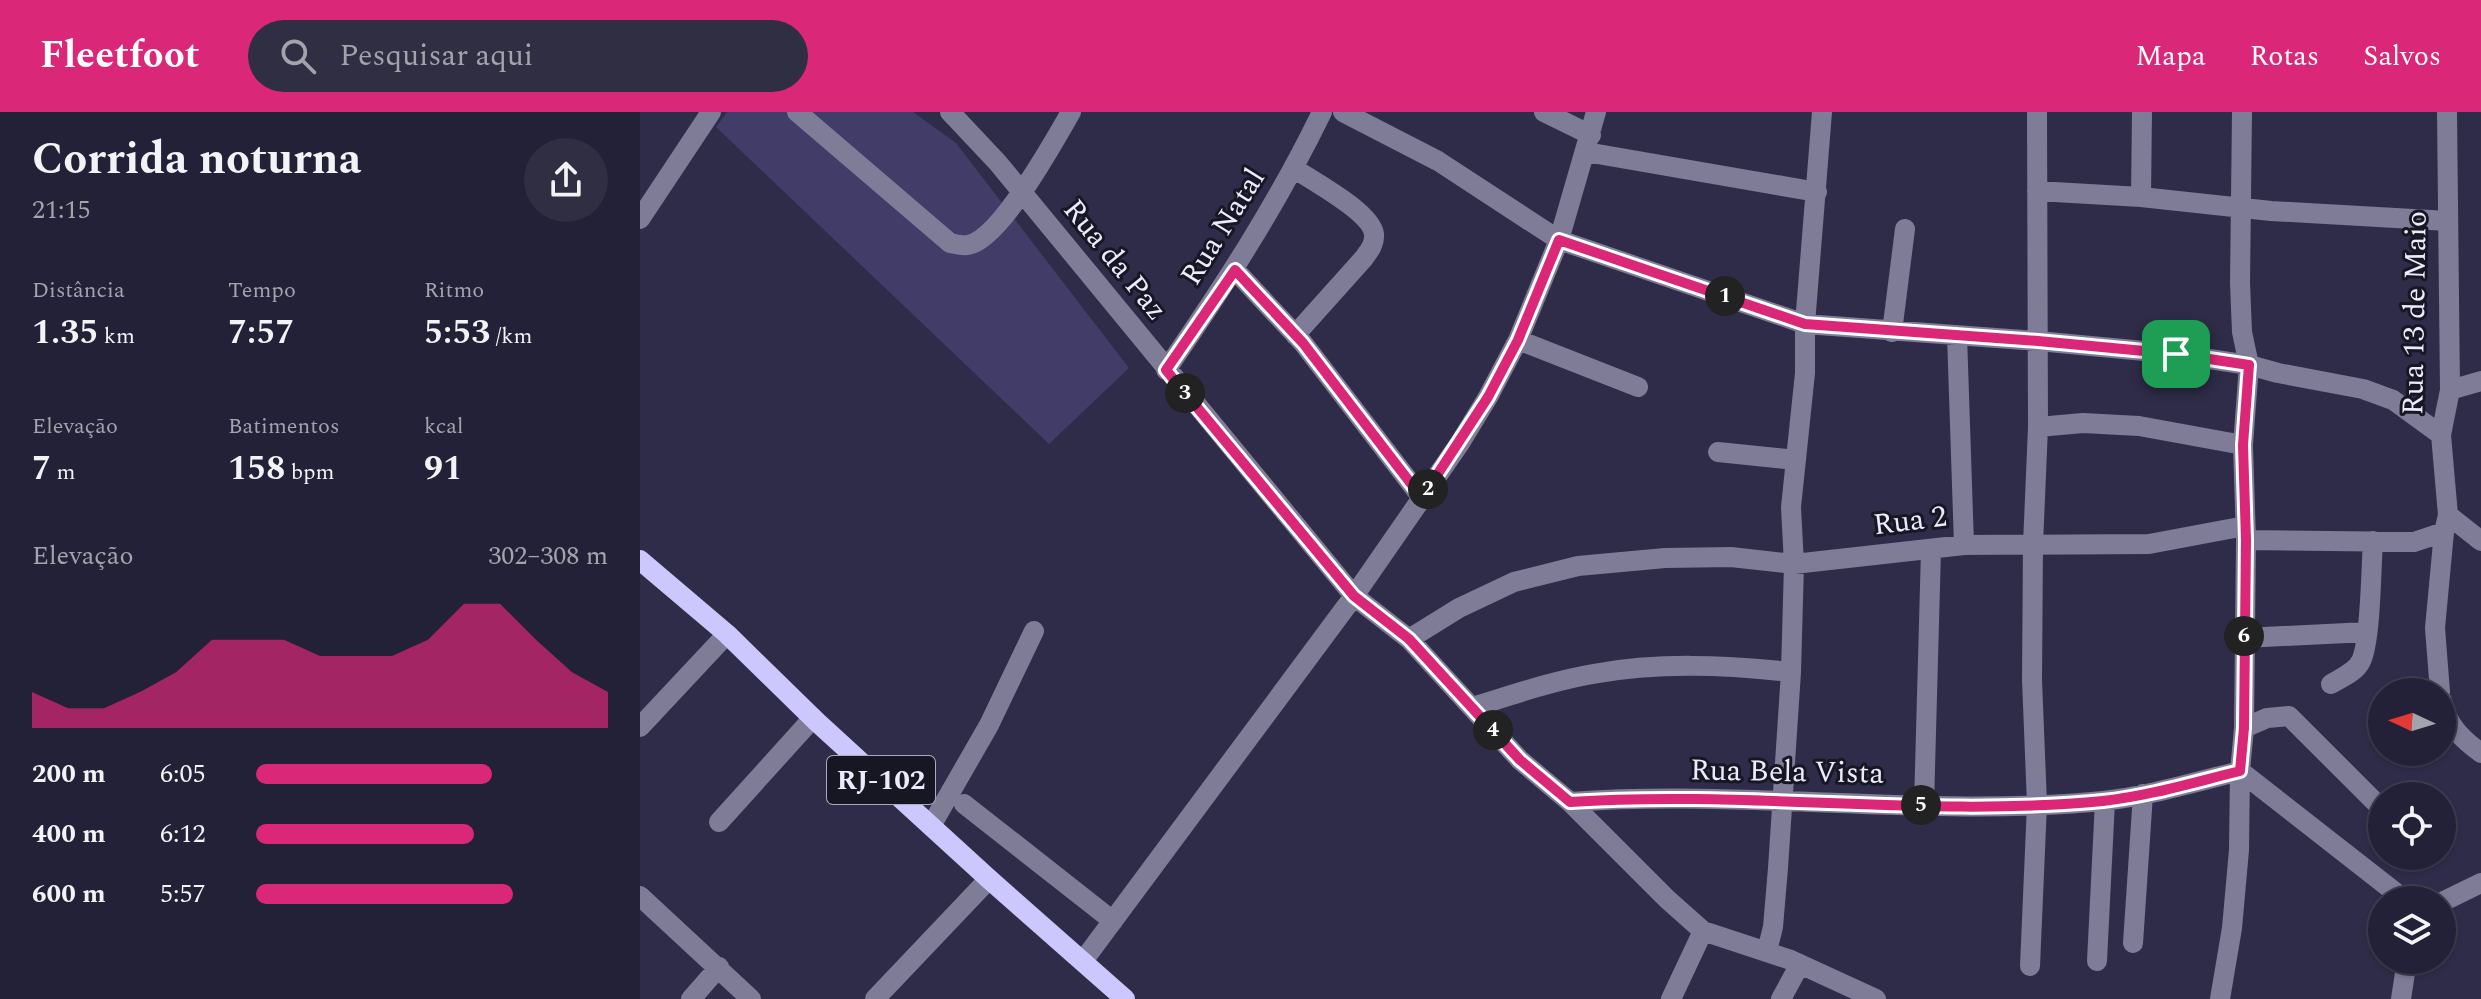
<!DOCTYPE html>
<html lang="pt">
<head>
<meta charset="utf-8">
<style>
  body { margin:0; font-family:Spectral,serif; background:#2f2e42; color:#f1f3f6; height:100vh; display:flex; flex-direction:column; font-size:30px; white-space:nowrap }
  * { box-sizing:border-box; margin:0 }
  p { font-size:26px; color:#a3a3ad }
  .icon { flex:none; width:44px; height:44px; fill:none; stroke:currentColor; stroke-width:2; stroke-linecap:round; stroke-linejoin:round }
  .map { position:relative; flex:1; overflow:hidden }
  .sheet { display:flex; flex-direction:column; background:#232137; width:640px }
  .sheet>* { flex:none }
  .needle { width:52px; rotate:274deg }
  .fabs { position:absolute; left:1728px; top:566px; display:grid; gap:16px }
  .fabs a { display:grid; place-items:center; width:88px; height:88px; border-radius:50%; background:#232137; box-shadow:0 2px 6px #0004,0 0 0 2px #403e52; font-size:40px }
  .pin { position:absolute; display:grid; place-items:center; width:68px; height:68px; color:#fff; margin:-34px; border-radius:16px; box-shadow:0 4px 12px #0006 }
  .km { position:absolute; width:40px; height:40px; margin:-20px; border-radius:50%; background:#222; color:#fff; font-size:22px; line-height:40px; text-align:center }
  .round { display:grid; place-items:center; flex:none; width:84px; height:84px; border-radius:42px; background:#2f2e42 }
  .headline { display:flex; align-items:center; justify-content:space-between; height:136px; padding:0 32px }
  h1 { font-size:44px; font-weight:700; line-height:60px }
  .figures { display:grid; grid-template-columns:repeat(3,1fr); gap:12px; height:136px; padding:8px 32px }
  .figures div { display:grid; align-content:center }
  .figures b { font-size:34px; font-weight:700 }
  .figures small { font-size:22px; font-weight:400 }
  .figures p { font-size:22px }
  .chart { height:224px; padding:16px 32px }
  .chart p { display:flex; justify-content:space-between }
  .chart svg { width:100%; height:144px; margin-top:8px; fill:#db2777; opacity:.7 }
  ul { padding:0 32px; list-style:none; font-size:26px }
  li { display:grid; grid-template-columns:128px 96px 1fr; align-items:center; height:60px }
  li i { height:20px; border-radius:10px; background:#db2777 }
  header { display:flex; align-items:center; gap:48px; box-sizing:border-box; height:112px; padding:0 40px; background:#db2777; color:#fff }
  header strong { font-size:38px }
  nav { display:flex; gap:44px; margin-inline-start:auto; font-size:28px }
  .search { width:560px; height:72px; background:#2f2e42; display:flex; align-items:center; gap:20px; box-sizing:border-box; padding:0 28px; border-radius:44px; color:#a3a3ad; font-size:30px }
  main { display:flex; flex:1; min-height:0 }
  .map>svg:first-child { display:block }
  .green { fill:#413c68 }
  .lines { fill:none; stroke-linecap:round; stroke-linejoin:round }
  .minor { stroke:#7e7c96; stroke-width:20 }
  .major { stroke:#ccc8fd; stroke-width:20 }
  .route-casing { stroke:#fff; stroke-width:16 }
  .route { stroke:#db2777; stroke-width:10 }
  .labels { text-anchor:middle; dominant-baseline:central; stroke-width:6; stroke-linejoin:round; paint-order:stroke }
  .shield { fill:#171623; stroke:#acabbc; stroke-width:2 }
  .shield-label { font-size:28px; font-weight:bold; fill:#ecebfe }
  .street-label { font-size:30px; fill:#ecebfe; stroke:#171623 }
</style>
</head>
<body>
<header>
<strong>Fleetfoot</strong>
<div class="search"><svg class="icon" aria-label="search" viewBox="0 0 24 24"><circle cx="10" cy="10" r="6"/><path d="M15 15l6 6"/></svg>Pesquisar aqui</div>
<nav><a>Mapa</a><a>Rotas</a><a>Salvos</a></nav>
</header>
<main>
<section class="sheet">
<div class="headline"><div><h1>Corrida noturna</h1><p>21:15</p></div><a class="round"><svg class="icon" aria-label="share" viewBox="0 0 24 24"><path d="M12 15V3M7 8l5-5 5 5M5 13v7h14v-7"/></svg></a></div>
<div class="figures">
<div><p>Distância</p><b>1.35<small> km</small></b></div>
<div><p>Tempo</p><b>7:57</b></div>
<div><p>Ritmo</p><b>5:53<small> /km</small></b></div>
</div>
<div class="figures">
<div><p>Elevação</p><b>7<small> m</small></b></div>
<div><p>Batimentos</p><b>158<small> bpm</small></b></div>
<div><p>kcal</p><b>91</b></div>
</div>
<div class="chart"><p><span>Elevação</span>302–308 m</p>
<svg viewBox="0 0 160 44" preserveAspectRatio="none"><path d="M0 44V33L10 38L20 38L30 33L40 27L50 17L60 17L70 17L80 22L90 22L100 22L110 17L120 6L130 6L140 17L150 27L160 33V44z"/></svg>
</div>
<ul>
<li><b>200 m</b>6:05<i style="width:67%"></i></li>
<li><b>400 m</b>6:12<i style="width:62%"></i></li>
<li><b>600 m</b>5:57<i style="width:73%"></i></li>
</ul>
</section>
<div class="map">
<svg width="1841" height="887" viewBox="0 0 1841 887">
  <rect width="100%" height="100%" fill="#2f2c49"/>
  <!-- green -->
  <path class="green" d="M87,0H273L316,31L489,256L409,332L76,15Z"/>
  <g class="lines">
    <!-- minor -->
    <path class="minor" d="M157,0L310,131C315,132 323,134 328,133C361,127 414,29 431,0
      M310,0L358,51L714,484L769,527L880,648L930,690L1027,787L1063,819L1151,848L1236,887
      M703,0L798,49L919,128L1165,212L1398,229L1536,242L1609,253L1638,261L1723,277L1753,288L1801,323
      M904,0L951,23
      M946,40L1177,80
      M655,57C674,70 731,100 734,122C735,132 729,139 724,146L655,223
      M1397,79L1501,85L1631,99L1808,109
      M1501,85L1502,0
      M0,107L71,0
      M595,158L663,231L782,386
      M1252,220L1265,117
      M1317,223L1324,433
      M878,228L998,275
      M526,258C584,174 638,91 682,0
      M1810,278L1841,269
      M1398,315L1443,311L1499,314L1603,333
      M1078,340L1156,348
      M1808,403L1841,429
      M1606,428L1774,430L1804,420
      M1604,526L1727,520
      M769,527L819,496L874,470L938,454L1025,446L1091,445L1154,452L1324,433L1509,432L1605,414
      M1691,572C1701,566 1716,560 1721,549C1731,529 1731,455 1733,429
      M1800,580L1795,516L1804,420L1808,403L1801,323L1810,278L1807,0
      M1802,589C1806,612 1823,628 1841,641
      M833,595C872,583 912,569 953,562C1018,550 1085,553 1151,560
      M0,615L87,522
      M1604,616L1627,606L1649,604L1742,697
      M1600,659L1765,788
      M930,690C1108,677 1286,706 1463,689C1509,684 1555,670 1600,659
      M324,692L473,809
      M1284,693L1291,438
      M79,710L173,606
      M291,714L349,613L394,519
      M0,784L111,887
      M1802,790L1841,771
      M1493,831L1503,682
      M1127,839L1133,815L1138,756L1151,560L1154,452L1151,395L1165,261V212L1182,0
      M443,849L714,484L820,331L848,285L878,228L919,128L956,0
      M1457,849L1465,689
      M1390,854L1397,692L1392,568L1393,433L1398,315L1397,0
      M51,887L79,855
      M235,887L349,767
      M1031,887L1063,819
      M1141,887L1160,852
      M1580,887L1592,816L1599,738L1600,659L1604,616L1606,428L1603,333L1609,253L1602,220L1600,171L1602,0
      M1761,887L1767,848"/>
    <!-- major -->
    <path class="major" d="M0,448L87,522L177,610L349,767L485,887"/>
  </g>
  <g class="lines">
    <defs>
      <path id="route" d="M919,128L1165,212L1398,229L1536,242L1609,253L1603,333L1606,428L1604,616L1600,659C1555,670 1509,684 1463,689C1286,706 1108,678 930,690L880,648L769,527L714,484L526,258L595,158L663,231L782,386L848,285L878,228Z"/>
    </defs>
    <!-- route casing -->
    <use href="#route" class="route-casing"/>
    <!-- route -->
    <use href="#route" class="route"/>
  </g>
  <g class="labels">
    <!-- shield labels -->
    <rect class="shield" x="187" y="644" width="108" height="48" rx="6"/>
    <g class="shield-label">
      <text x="241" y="668">RJ-102</text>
    </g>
    <!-- street labels -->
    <g class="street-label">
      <text transform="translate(583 115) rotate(-58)">Rua Natal</text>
      <text transform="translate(475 148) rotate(51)">Rua da Paz</text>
      <text transform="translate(1775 201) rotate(-89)">Rua 13 de Maio</text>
      <text transform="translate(1270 409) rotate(-7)">Rua 2</text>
      <text transform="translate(1147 660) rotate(1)">Rua Bela Vista</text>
    </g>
  </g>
</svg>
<div class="fabs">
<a><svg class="needle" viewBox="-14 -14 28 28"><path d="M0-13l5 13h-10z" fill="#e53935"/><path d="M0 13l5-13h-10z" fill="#a3a3ad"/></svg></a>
<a><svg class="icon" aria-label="locate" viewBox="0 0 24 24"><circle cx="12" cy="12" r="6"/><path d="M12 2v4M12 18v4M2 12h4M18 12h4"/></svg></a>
<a><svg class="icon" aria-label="layers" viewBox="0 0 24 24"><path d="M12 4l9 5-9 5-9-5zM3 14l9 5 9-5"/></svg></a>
</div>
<div class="pin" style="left:1536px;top:242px;background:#1e9e55"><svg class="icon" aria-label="arrive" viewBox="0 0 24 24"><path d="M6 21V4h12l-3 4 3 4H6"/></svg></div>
<b class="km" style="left:1085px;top:184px">1</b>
<b class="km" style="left:788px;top:377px">2</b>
<b class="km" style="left:545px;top:281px">3</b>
<b class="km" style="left:853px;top:618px">4</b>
<b class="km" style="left:1281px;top:693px">5</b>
<b class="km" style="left:1604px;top:524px">6</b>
</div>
</main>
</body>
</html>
